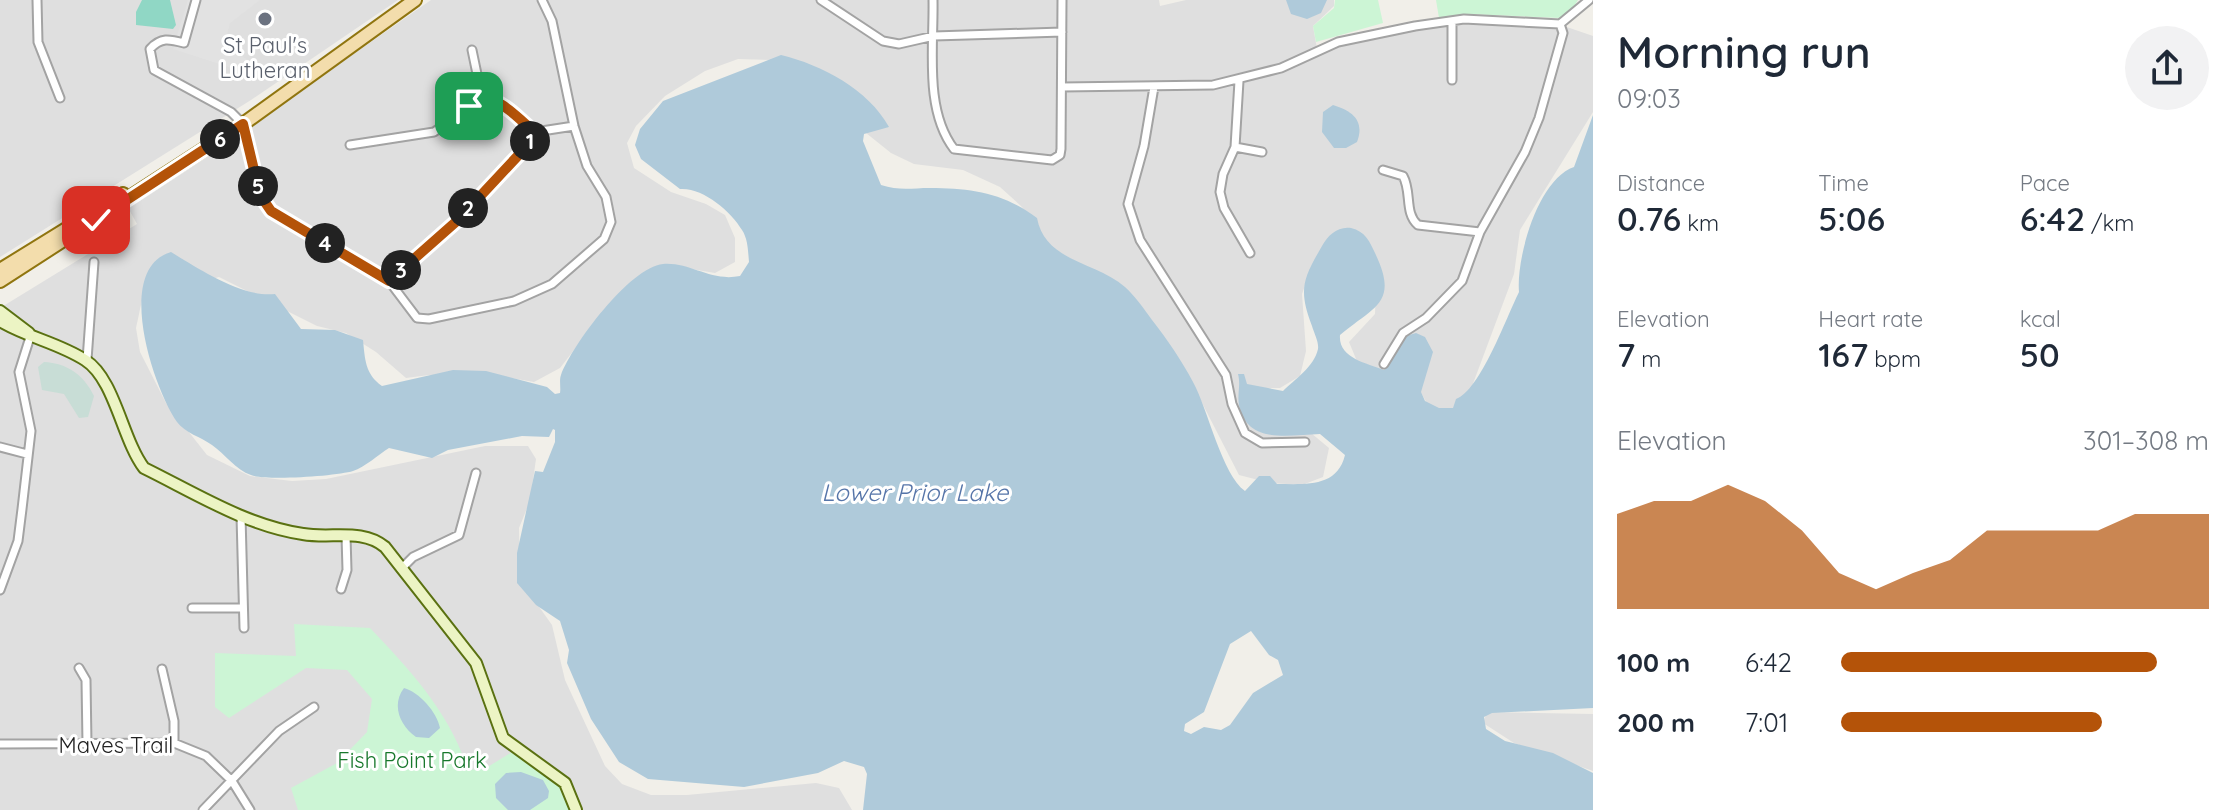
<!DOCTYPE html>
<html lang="en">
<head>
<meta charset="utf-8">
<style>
  body { margin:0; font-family:Quicksand,sans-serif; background:#f2f2f3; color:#1f2937; height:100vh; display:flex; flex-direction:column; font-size:30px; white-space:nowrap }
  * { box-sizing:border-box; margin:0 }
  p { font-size:26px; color:#747a83 }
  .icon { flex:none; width:44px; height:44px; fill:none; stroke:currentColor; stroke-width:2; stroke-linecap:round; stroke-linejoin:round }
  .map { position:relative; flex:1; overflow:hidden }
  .drawer { display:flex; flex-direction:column; background:#fff; width:640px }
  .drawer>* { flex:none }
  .pin { position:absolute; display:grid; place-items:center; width:68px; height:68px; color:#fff; margin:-34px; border-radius:16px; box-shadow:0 4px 12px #0006 }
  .km { position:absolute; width:40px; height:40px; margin:-20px; border-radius:50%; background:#222; color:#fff; font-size:22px; line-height:40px; text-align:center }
  .round { display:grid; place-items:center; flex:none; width:84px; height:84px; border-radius:42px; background:#f2f2f3 }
  .overview { display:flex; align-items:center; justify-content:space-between; height:136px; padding:0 24px }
  h1 { font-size:44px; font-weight:600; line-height:60px }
  .metrics { display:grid; grid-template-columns:repeat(3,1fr); gap:12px; height:136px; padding:8px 24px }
  .metrics div { display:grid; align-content:center }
  .metrics b { font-size:34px; font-weight:600 }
  .metrics small { font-size:22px; font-weight:400 }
  .metrics p { font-size:22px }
  .chart { height:224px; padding:16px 24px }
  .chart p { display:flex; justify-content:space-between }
  .chart svg { width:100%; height:144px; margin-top:8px; fill:#b45309; opacity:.7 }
  ul { padding:0 24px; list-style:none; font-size:26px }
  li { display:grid; grid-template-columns:128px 96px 1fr; align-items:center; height:60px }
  li i { height:20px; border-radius:10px; background:#b45309 }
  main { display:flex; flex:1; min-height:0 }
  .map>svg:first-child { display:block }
  .residential { fill:#dfdfdf }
  .wetland { fill:#c8ddd6 }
  .park { fill:#ccf5d5 }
  .pitch { fill:#90d7c5 }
  .parking { fill:#e2e2e2 }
  .water { fill:#afcada; fill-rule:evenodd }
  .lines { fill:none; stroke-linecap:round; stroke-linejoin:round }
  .street-casing { stroke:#a3a3a3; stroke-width:11 }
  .secondary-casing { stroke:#5a7111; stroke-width:14 }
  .primary-casing { stroke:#90750f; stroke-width:16 }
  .street { stroke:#fff; stroke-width:7 }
  .secondary { stroke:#ecf4c4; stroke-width:10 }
  .primary { stroke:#f3ddac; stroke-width:12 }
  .route-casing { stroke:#fff; stroke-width:16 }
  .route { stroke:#b45309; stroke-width:10 }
  .worship-dot { fill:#6b7280; stroke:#fff; stroke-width:3 }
  .labels { text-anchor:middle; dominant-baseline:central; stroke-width:6; stroke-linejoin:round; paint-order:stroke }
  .worship-label { font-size:22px; fill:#5b616d; stroke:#fff }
  .street-label { font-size:22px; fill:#222; stroke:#fff }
  .park-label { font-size:22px; fill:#18782c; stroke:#fff }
  .water-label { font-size:24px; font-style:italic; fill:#5675a9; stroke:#fff }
</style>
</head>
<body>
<main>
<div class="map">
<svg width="1593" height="810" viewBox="0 0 1593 810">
  <rect width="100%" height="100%" fill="#f1efe9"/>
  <!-- residential -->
  <path class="residential" d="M0,0H398L251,100L0,257Z
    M431,0H1159L1160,6L1186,0H1334V6L1313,26L1317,49L1440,26L1510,22L1561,25L1593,36V112L1520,230L1514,274L1462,413L1433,414L1416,384L1389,366L1372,377L1361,371L1349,342L1375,314L1376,288L1309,274L1302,294L1306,351L1300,376L1280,388H1257L1329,448L1323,477L1302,485L1270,483L1239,475L1199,397L1084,266L1047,245L1022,207L1000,187L963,170L914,164L891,153L775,60L738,59L705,71L665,96L636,126L627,143L634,168L671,192L706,204L725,215L735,238V262L715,273L685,268L639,276L615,297L560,368L534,382L500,376L429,375L406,378L376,352L346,333L317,326L219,277L142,300L136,328L140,352L166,403L207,455L250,476L292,481L326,479L485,446H528L536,459L530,501L519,528L520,580L552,625L565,680L605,766L622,784L651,795H687L816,783L839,788L852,810H0V308L137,224L126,204L272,111Z
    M1487,712L1593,714V771L1514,743L1483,723Z"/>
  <!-- wetland -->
  <path class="wetland" d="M44,362C67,363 84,375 94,396L88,417L79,418L64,394L42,390L38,367Z"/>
  <!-- park -->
  <path class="park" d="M1335,0H1378L1383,23L1316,42L1313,26L1334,8Z
    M1436,0H1578L1568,16L1560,18L1468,14L1439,18Z
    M294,624L370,628C411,671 450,713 468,770L486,768L512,752L562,784L572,810H298L291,788L337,763L367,732L372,699L347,670L306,668L229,718L215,707V653L296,656Z"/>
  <!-- pitch -->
  <path class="pitch" d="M142,0H170L176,25L173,29L136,25V12Z"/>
  <!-- parking -->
  <path class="parking" d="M188,0H260L230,23L224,46L250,61L248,67L238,70L173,49Z"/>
  <!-- water -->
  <path class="water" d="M1286,0H1327L1321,13L1307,19L1291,14Z
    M781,55C822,65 868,89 889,127L864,134L863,141L881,185C899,191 912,188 930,188C971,188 1004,193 1037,218C1045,262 1097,262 1125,287C1135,296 1144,309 1152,320C1167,339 1182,361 1193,382C1208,409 1222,475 1245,491L1259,476H1270L1277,484C1305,484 1337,488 1345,455L1320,434C1289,435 1247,445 1239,405C1237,394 1241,385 1238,374H1244L1247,384L1283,391C1295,379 1314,367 1318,349C1319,342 1314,333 1312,326C1298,289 1303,279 1322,246C1328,235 1338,226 1351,228C1365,231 1370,242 1375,253C1399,303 1375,306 1340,335C1338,358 1366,363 1384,370L1406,336L1416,333L1425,337L1433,352L1421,392L1425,401L1439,408H1453L1456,399C1480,391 1507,316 1519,292C1516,258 1538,179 1574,167L1593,115V708L1492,713L1484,717L1486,729L1505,741L1553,753L1593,773V810H863L867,774L864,767L844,761L818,773L744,787L648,779L619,762L591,719L567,663L569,650L560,621L536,605L517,583V553L535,471L543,472L555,442V430L553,429L549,437L522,436L448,450L432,458L389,448C378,455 365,467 353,471C337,476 266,481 251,475C236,470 225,454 212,445C201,437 185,433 177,422C154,389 113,269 171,252C199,269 243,298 275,294L301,329L335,330L363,340C365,359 365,374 382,386L453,370L486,371L547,387L555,394L560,393C561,388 559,380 561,375C572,345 630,267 663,264C691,262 710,282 740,276L749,262C748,251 748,239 742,230C731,211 702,187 680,189L641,159L635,145L640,129L663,101ZM1251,631L1269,655L1278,660L1283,675L1253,693L1230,725L1221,730L1204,727L1191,734L1184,731L1185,724L1204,712L1230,644Z
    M1333,105C1353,111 1365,121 1357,142L1346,148H1334L1322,132L1323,112Z
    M404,688C419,692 437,712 440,728L429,738L416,737C400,726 391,705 404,688Z
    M521,772L543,780L549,791L548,798L530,810H508L496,798L495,784L506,773Z"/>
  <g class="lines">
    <defs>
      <path id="street" d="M37,0L38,42L60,98
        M196,0L184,43C169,39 161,37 150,49L154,70L231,112L243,124L260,195L271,211L389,281L417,318L429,319L514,301L552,284L604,239L611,222L606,197L587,166L574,126L552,21L542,0
        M821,0L883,41L899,44L934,36L1062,32
        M933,0C934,47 924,110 954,149L1052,160L1060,155L1061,149L1062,0
        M1560,24L1589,0
        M472,50L482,98
        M1452,80V21
        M1239,81L1235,147L1223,174L1220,192L1224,208L1250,253
        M1062,87L1213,85L1281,68L1338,42L1415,26L1464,19L1560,24
        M1154,87L1144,146L1128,204L1140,240L1226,375L1232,404L1245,433L1262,443L1305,442
        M350,145L434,132L482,98L497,99L535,132
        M1235,147L1262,152
        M1383,170L1403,176C1412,192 1404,213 1418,225L1480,232
        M389,281L458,220L528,145L535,132L574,126
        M87,360L94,262
        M1384,364L1403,333L1426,318L1462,281L1480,232L1525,152L1539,118L1563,33L1560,24
        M0,447L27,454
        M241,516L244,628
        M401,569L413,557L459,535L476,473
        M341,589L347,570L346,536
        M0,590L18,541L22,509L31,431L19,372L31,334
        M192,608H243
        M79,668L86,680L87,744
        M162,669L174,721V743
        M0,744L174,743L206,756L232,781L250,810
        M203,810L279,731L314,707"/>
      <path id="secondary" d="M0,311L29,333
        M0,321C26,337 59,343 85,360C115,379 122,439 144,468C195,493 247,526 303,534C331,539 362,528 385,547L476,663L503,738L565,783L576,810"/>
      <path id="primary" d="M0,270L123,194
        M0,281L243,124L415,0"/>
    </defs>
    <!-- street casing -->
    <use href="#street" class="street-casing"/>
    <!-- secondary casing -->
    <use href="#secondary" class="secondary-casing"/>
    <!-- primary casing -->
    <use href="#primary" class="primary-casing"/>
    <!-- street -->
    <use href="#street" class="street"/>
    <!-- secondary -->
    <use href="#secondary" class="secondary"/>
    <!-- primary -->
    <use href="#primary" class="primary"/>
  </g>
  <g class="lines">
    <defs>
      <path id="route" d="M96,220L243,124L260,195L271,211L389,281L458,220L528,145L535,132C512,115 498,89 469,106"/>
    </defs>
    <!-- route casing -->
    <use href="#route" class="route-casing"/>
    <!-- route -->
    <use href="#route" class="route"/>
  </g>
  <!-- markers -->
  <circle class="worship-dot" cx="265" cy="19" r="8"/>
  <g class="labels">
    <!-- worship labels -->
    <g class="worship-label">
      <text x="265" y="45">St Paul's<tspan x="265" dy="25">Lutheran</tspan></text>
    </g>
    <!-- street labels -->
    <g class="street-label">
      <text x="116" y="745">Maves Trail</text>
    </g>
    <!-- park labels -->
    <g class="park-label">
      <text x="412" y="760">Fish Point Park</text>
    </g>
    <!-- water labels -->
    <g class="water-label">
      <text x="915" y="492">Lower Prior Lake</text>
    </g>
  </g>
</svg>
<div class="pin" style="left:469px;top:106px;background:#1e9e55"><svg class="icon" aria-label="arrive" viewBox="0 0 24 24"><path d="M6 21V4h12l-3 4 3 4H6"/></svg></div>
<div class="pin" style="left:96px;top:220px;background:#d93025"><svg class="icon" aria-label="check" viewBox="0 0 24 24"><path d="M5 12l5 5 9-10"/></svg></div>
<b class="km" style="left:530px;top:141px">1</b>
<b class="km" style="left:468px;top:208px">2</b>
<b class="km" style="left:401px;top:270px">3</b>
<b class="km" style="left:325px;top:243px">4</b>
<b class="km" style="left:258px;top:186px">5</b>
<b class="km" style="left:220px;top:139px">6</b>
</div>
<section class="drawer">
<div class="overview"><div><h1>Morning run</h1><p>09:03</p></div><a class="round"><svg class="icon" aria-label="share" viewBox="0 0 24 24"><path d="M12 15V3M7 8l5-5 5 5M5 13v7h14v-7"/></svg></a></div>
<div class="metrics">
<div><p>Distance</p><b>0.76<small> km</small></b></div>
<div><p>Time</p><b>5:06</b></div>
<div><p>Pace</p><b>6:42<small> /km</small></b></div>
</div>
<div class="metrics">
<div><p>Elevation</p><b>7<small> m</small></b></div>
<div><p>Heart rate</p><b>167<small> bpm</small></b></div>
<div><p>kcal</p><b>50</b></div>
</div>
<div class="chart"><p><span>Elevation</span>301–308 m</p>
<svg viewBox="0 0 160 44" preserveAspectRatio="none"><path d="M0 44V15L10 11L20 11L30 6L40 11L50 20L60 33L70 38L80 33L90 29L100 20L110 20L120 20L130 20L140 15L150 15L160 15V44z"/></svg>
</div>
<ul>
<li><b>100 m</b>6:42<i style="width:86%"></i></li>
<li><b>200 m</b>7:01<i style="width:71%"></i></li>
</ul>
</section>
</main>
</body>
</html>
